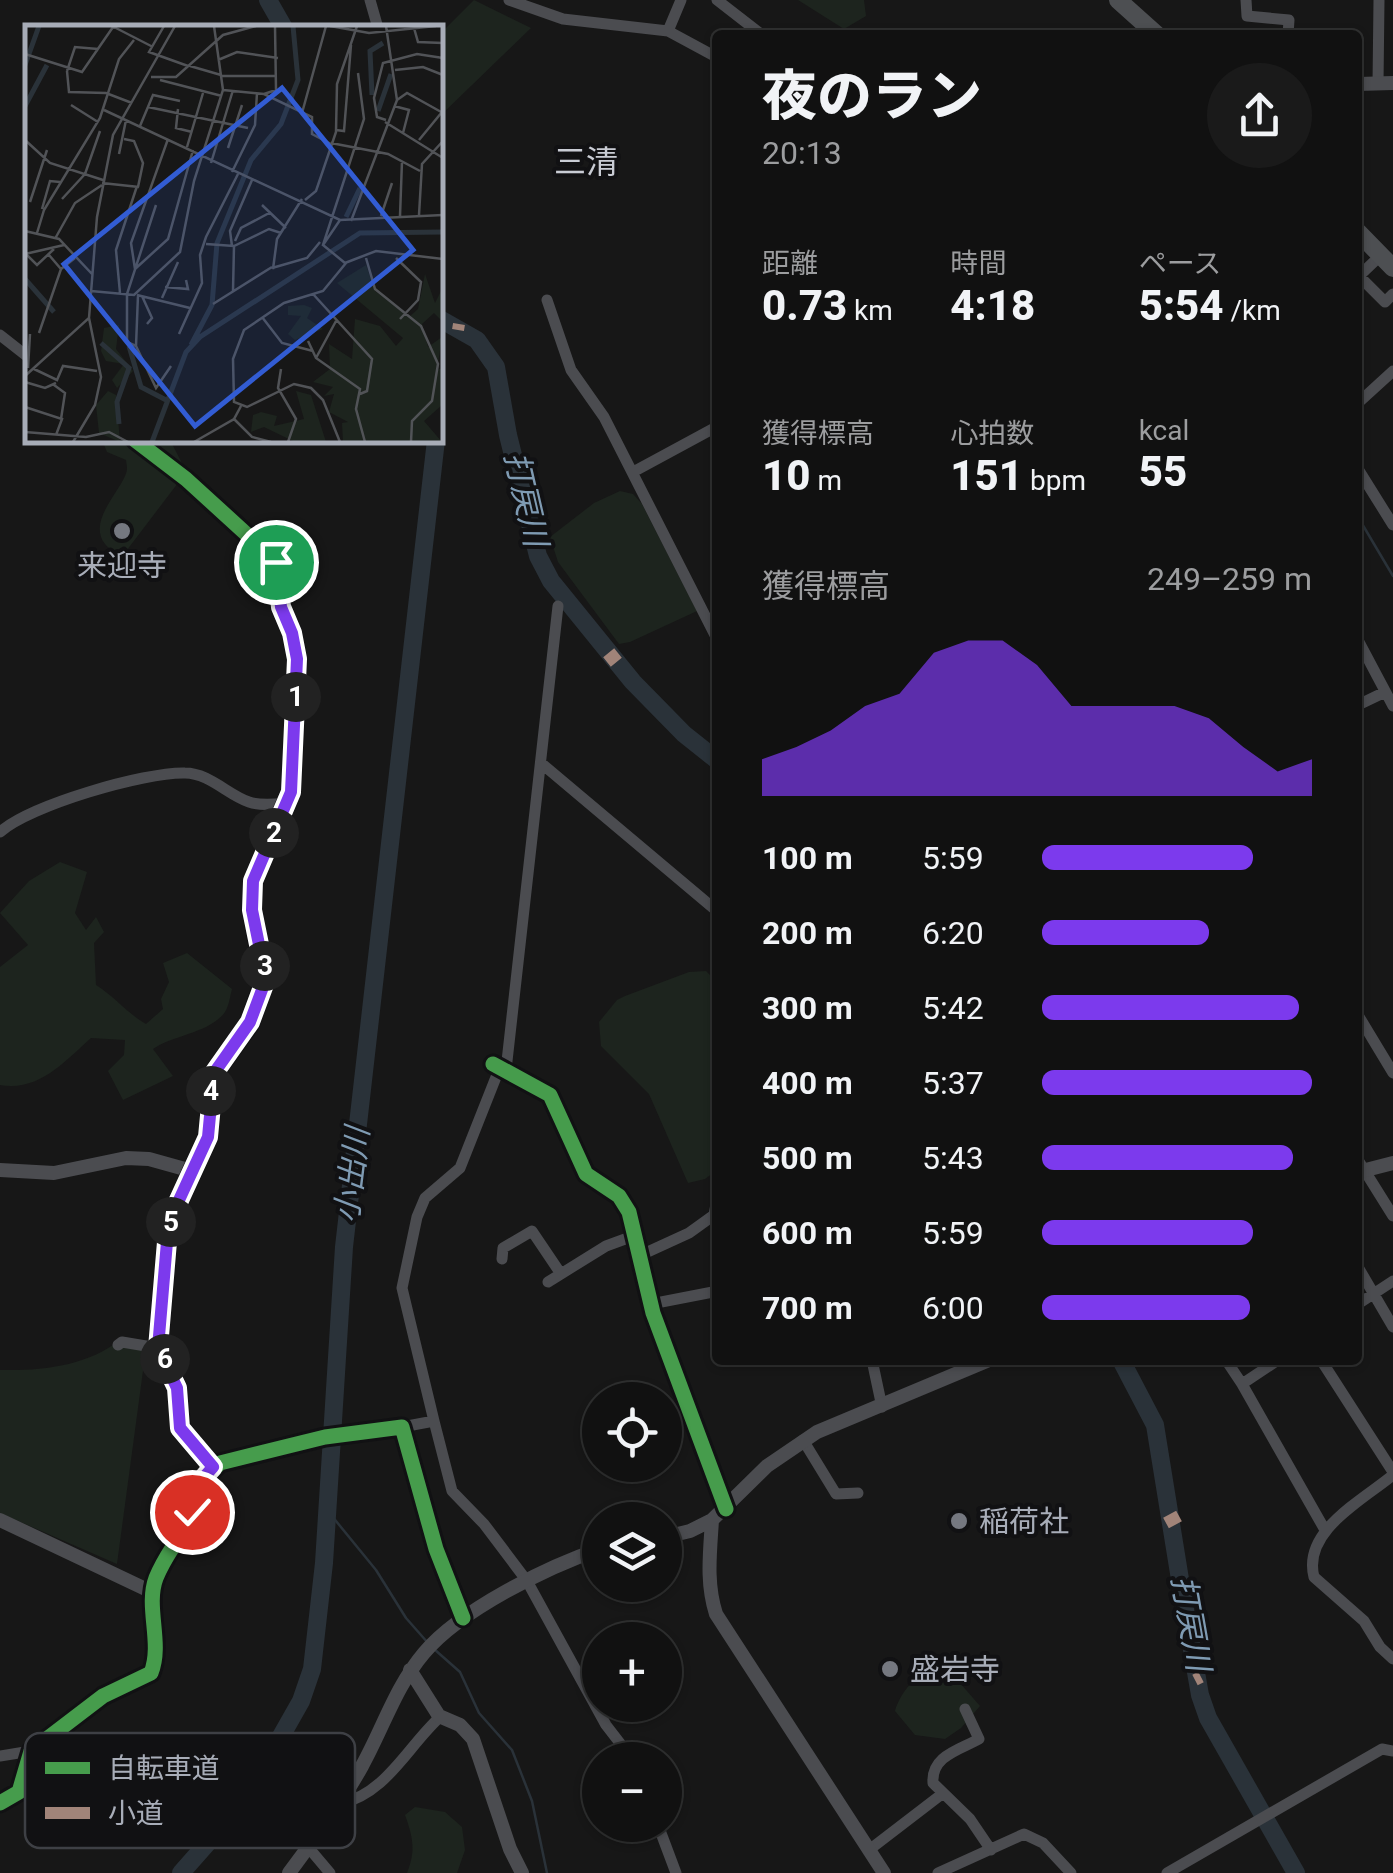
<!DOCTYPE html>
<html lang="ja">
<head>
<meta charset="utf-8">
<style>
  body { margin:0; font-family:Roboto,"Noto Sans JP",sans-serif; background:#1a1a1a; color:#f1f3f6; height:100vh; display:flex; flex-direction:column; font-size:38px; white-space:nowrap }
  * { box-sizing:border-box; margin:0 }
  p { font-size:32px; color:#9c9d9f }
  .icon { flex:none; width:55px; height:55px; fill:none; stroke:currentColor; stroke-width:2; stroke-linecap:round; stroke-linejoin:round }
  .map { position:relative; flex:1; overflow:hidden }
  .sheet { position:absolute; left:712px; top:30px; width:650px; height:1335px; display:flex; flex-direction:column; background:#111; border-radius:10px; box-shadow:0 2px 8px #0004,0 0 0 2px #303131 }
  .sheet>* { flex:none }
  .controls { position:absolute; left:582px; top:1382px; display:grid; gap:20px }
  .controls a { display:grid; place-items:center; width:100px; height:100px; border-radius:50%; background:#111; box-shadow:0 2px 8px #0004,0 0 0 2px #303131; font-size:50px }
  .pin { position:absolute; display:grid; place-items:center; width:85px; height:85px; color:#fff; margin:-42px; border:5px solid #fff; border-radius:50%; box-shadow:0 2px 10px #0007 }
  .km { position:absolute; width:50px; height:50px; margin:-25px; border-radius:50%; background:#222; color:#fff; font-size:28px; line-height:50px; text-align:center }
  .round { display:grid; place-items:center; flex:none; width:105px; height:105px; border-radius:52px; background:#1a1a1a }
  .headline { display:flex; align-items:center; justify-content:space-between; height:170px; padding:0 50px }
  h1 { font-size:55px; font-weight:800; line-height:75px }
  .metrics { display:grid; grid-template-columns:repeat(3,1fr); gap:15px; height:170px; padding:10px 50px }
  .metrics div { display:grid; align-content:center }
  .metrics b { font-size:42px; font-weight:800 }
  .metrics small { font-size:28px; font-weight:400 }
  .metrics p { font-size:28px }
  .chart { height:280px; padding:20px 50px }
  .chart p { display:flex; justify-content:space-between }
  .chart svg { width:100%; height:180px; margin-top:10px; fill:#7c3aed; opacity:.7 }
  ul { padding:0 50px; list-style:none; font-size:32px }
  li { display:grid; grid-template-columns:160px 120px 1fr; align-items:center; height:75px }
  li i { height:25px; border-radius:12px; background:#7c3aed }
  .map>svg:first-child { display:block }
  .green { fill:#1d241e }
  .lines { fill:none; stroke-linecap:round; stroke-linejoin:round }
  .stream { stroke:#2a3239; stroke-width:2.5 }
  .river { stroke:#2a3239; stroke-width:18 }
  .minor { stroke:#4b4c50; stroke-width:11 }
  .tertiary { stroke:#4b4c50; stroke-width:14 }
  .primary { stroke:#4d4f52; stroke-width:18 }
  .quiet { stroke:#a18479; stroke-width:12; stroke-dasharray:25 12; stroke-linecap:butt }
  .cycleway-casing { stroke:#111113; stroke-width:21 }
  .cycleway { stroke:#469c4c; stroke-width:15 }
  .route-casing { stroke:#fff; stroke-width:20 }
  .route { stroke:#7c3aed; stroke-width:12 }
  .poi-dot { fill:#757880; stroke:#111113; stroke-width:4 }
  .labels { text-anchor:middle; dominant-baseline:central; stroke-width:8; stroke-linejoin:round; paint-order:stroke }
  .poi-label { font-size:30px; fill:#a8adb8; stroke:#111113; text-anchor:start }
  .neighbourhood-label { font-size:32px; fill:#c9ccd4; stroke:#111113 }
  .water-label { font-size:32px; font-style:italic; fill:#7f9bb3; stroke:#111113 }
  .inset-river { fill:none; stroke:#2a3239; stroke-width:5 }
  .inset-road { fill:none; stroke:#515357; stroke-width:2.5 }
  .view { fill:#325cd3; fill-opacity:0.15; stroke:#325cd3; stroke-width:5 }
  .inset-edge { fill:none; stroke:#a8adb8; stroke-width:5 }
  .key { fill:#111113; stroke:#3e4045; stroke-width:2.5 }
  .key-label { font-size:28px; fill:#a8adb8 }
</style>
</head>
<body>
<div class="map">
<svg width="1393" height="1873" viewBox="0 0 1393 1873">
  <rect width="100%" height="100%" fill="#171717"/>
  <!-- green -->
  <path class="green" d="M474,0L531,28L440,116V34Z
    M798,0H864L866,16L844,29Z
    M102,440H170L185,469L181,479L127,550C118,552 111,552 105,544C88,522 117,495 125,476C128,469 127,468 126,460L107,452Z
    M620,491L633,494L642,504L697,611L630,642L619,644L558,562L550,537L594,503Z
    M60,862L87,872L75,913L86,930L96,917L104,932L94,943L96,985C115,997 127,1013 146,1024L163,1009L161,999L169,982L163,963L187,953L232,989C230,996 229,1006 225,1012C210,1033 173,1035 153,1049L173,1076L123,1100L108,1071L124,1055L125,1040L91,1038C65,1061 39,1092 0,1085V967L28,945L0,913L29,881Z
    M706,971L717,982V1170L705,1179L688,1183L649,1094L601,1046L599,1022L617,1000L625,996L689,972Z
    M121,1339L147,1341L117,1564L0,1513V1370C42,1371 88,1366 121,1339Z
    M936,1667L953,1675L980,1706L961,1728L945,1739L915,1735L895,1711C900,1693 917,1672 936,1667Z
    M415,1807L445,1812L462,1827L465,1850L457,1873H407C416,1851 413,1837 405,1815Z"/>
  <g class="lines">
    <!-- stream -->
    <path class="stream" d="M1358,517L1393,576
      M327,1510L376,1570L406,1618L428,1643
      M434,1649L460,1672L479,1713L512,1750L532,1801L547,1873"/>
    <!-- river -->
    <path class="river" d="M268,0L284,28
      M440,319L477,340L496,367L508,435L538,556L551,581L633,682L684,734L718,761
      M1121,1360L1155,1425L1184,1604L1200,1695L1208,1718L1296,1873
      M181,1873L233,1814L271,1754L301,1701L312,1669L324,1563L344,1247L436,440"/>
    <!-- minor -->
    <path class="minor" d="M370,0L378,28
      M509,0L563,19L668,31L718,58
      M717,0L762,35
      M1246,0L1247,16L1289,20L1288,35
      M668,31L681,0
      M1378,84L1379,0
      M1381,255L1359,276L1385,302L1393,294
      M547,300L571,370L604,417L718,641
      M0,335L28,357
      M1358,403L1393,371
      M135,440L186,479L276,561L281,607L292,633L297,659L291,792L253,881L252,910L265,979L250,1023L214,1073L208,1137L174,1211L168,1230L158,1348L177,1388L181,1429L213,1467
      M1358,469L1393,525
      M633,472L718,426
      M1358,640L1393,706
      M1358,705L1383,693
      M541,763L718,912
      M0,832C31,805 144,772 185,773C209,773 228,795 249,802C261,806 276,804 288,803
      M1358,1015L1393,1073
      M493,1064L550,1095L586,1174L619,1196L629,1212L653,1313L726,1509
      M506,1070L558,606
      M1358,1160L1393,1216
      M641,1255L689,1233L714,1215L718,1193
      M502,1259L503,1248L532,1231L561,1274
      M1358,1267L1393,1327
      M548,1282L606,1246L636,1235
      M651,1304L718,1291
      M1358,1304L1393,1281
      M118,1345L122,1342L158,1348
      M872,1360L882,1407
      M1226,1360L1242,1384L1325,1530
      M1321,1360L1393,1472
      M1242,1384L1278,1360
      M434,1421L402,1288L417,1217L425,1198L460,1168L500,1067
      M402,1427L434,1421L452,1491L484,1524L527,1581L606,1725L633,1760
      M803,1440L836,1494L858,1493
      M1393,1475C1363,1500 1302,1531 1314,1577L1364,1621L1380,1647L1393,1659
      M965,1709L979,1739C959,1750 931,1756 933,1783L970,1819L991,1850
      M0,1756L31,1751
      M0,1803L19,1792L31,1751L103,1696L151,1673C163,1643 145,1607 156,1578C170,1543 192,1532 192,1491L220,1463L325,1437L402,1427L436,1549L463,1618
      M340,1804C387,1793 407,1747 440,1717
      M658,1825L676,1873
      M308,1847L330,1873
      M869,1850L942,1794
      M938,1873L1024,1834L1043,1843L1071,1873
      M1167,1873L1382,1749L1393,1751"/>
    <!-- tertiary -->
    <path class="tertiary" d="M1358,84L1393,83
      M0,1170L54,1173L126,1158L149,1159L192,1171
      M1358,1172L1393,1163
      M0,1520L154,1593
      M712,1520C710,1553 706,1583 716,1614L884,1873
      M665,1537L690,1531L712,1520L767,1466L817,1432L989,1360
      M410,1670L439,1716L460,1725L473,1739L510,1849L522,1873
      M289,1873C315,1838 341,1804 362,1766C383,1728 396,1686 424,1653C460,1610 547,1567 600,1549"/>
    <!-- primary -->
    <path class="primary" d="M1118,0L1157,35
      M1358,232L1393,268"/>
    <!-- quiet -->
    <path class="quiet" d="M458,330L459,324
      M607,662L618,653
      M1166,1523L1179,1516
      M1195,1680L1201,1677"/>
    <defs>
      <path id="cycleway" d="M135,440L186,479L276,561L281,607L292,633L297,659L291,792L253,881L252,910L265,979L250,1023L214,1073L208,1137L174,1211L168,1230L158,1348L177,1388L181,1429L213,1467
        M493,1064L550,1095L586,1174L619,1196L629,1212L653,1313L726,1509
        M0,1803L19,1792L31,1751L103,1696L151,1673C163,1643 145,1607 156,1578C170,1543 192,1532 192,1491L220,1463L325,1437L402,1427L436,1549L463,1618"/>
    </defs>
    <!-- cycleway casing -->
    <use href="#cycleway" class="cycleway-casing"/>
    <!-- cycleway -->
    <use href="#cycleway" class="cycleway"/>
  </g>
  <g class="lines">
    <defs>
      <path id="route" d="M192,1512V1491L213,1467L180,1428L177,1388L158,1348L168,1230L174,1211L208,1137L214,1073L250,1022L266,979L252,910L253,881L291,792L297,659L292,633L281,607L276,562"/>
    </defs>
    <!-- route casing -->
    <use href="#route" class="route-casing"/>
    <!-- route -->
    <use href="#route" class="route"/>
  </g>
  <!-- markers -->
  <g class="poi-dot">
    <circle cx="122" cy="531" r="10"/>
    <circle cx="959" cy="1521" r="10"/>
    <circle cx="890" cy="1669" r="10"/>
  </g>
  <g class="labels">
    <!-- poi labels -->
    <g class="poi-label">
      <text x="122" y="565" text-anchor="middle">来迎寺</text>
      <text x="979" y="1521">稲荷社</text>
      <text x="910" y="1669">盛岩寺</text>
    </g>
    <!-- neighbourhood labels -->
    <g class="neighbourhood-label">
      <text x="586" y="162">三清</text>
    </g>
    <!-- water labels -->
    <g class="water-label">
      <text transform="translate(526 499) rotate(77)">打戻川</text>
      <text transform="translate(352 1175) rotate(-83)">小出川</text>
      <text transform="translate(1191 1623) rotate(80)">打戻川</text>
    </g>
  </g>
  <!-- overview -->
  <g transform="translate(25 25)">
    <rect width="418" height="418" fill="#171717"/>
    <path d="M341,240L350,266L384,292L393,284L400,249L410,278L417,264V296L409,288L397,299L403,322L417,312L412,345L417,343V380L399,396L417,417H318L317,398L323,397L304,387L309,369L299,371L308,362L288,357L305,344L304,319L327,334L330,294L355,301L371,321L378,313L312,258ZM279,280L287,283L282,293L298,304L270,315L263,309L276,291L263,290V281ZM94,300L91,324L108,346L92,363L87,355L99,339L81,336L76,326L79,303ZM83,366L91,370L95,417L74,408L71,380ZM271,366L286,370L301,417H270L239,402L226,407L228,390L236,387L252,391L249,401L279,394Z" fill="#1d241e"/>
    <path class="inset-river" d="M0,40L14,1M347,70L345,26L358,18M0,81L22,40M353,86L366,49M321,192L335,163M0,254L29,287M76,318L104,343L92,377L94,399M166,320L187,280L192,218L226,135L256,99L273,55L268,1M104,321L116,362L143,376M127,417L161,327L175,312L335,208L418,207"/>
    <path class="inset-road" d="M87,1L128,22M139,1L124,27L163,41M305,1L344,8L411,1M389,3L393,17L418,18M0,29L57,47L88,2M193,35L212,27L253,33M165,41L196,50M370,45L398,42L418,50M42,46L44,67L81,68L107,78M42,46L50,22L73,24M196,51H251M126,52H151L198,10L231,1M135,55L197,71M198,65L239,69L287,92V109L306,119M239,69L251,65L250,1M372,75L382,68L418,88M46,80L73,97M369,81L384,85L378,108M123,82L223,103M153,84L151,103L167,107M79,85L315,195L418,190M277,88L301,1M361,95L352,92L349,73L358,38L392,29L418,33M360,97L418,133M115,101L128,70L155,76M311,105L319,106L326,20M99,114L109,116L118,138L113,162M0,115L25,138L78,155M394,115L417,87M306,118L363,129L395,146M162,122L178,68M203,123L217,80M94,129L101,95M186,138L208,65M207,147L230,100L232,68M60,149L75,106M77,158L114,162M37,174L60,149M280,175L291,166L311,107L312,59L332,1M5,177L22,125M237,180L261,203M17,184L25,156L35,157M394,190L397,139L418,116M356,191L367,158M375,191L377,136M315,195L298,220L320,238L351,226L418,234M326,196L372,75L361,1M0,206L34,214L67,249M12,208L19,185L75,93L94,34L109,15M31,212L50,178L77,160M210,216L216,203L246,187M181,219L209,221L244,204L256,208M298,220L339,94L333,48M207,221L205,206L227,155M0,229L39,220M1,229L12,240L29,224M24,230L36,244L50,233M341,233L350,264L396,301L413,339L407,376L387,396L386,417M371,233L396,257L393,275L375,294M247,243L282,233L295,217M110,244L143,214L168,125M110,244L106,218L143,114M248,244L252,214L277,174M140,262L163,264L161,255M66,266L109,270L155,227L169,156L198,65L189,1M208,266L209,221M95,268L91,225L112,161M288,269L347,334L342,366L335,369M112,270L165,283M113,270L111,321L131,363L146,341M117,271L127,293L122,299M137,273L153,237M188,279L247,242M237,292L257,318L288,326M14,308L36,244M154,309L177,258L175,230L181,212L213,149M283,316L291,333L335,364L331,384L340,417M111,321L102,317V269L131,180M291,333L311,296M3,343L5,309M9,344L32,355L38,341L72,346M256,344L253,363L271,394L263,417M0,351L64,293L72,192L88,110L150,1M0,357L20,363L31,358M29,360L40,368L36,394M0,382L37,394L31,410M209,394L227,412L246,417M0,407L61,412L84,407L103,417M48,417L70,380L76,352L64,293M169,417L209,394L216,381M315,417L298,375L286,363L269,359L222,382L209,377L208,334L219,305L259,278L298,266L321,238"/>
    <path class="view" d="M257,63L388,225L170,401L39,239Z"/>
    <rect width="418" height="418" class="inset-edge"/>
  </g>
  <!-- legend -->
  <rect x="25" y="1733" width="330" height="115" rx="15" class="key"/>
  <rect x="45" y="1762" width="45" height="12" fill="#469c4c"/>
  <rect x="45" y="1807" width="45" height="12" fill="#a18479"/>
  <g class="key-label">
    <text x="108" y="1778">自転車道</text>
    <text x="108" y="1823">小道</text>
  </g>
</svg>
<div class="controls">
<a><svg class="icon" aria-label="locate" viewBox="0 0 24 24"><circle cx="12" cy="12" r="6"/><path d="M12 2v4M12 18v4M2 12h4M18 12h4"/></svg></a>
<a><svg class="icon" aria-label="layers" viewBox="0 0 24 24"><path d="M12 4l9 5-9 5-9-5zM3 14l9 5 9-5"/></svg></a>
<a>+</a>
<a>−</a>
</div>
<div class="pin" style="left:276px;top:562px;background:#1e9e55"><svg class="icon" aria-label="arrive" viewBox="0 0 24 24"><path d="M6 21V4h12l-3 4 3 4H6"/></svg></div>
<div class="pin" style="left:192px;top:1512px;background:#d93025"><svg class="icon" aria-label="check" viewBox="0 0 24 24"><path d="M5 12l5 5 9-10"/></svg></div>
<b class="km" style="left:296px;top:697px">1</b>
<b class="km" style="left:274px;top:833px">2</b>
<b class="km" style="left:265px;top:966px">3</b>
<b class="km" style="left:211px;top:1091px">4</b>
<b class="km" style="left:171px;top:1222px">5</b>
<b class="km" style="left:165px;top:1359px">6</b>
<section class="sheet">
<div class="headline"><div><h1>夜のラン</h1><p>20:13</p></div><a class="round"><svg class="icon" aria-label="share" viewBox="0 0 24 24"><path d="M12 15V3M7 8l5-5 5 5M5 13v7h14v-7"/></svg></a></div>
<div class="metrics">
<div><p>距離</p><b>0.73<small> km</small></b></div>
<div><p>時間</p><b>4:18</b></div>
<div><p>ペース</p><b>5:54<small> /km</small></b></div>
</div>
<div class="metrics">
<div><p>獲得標高</p><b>10<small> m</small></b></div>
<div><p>心拍数</p><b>151<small> bpm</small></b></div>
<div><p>kcal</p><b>55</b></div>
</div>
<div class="chart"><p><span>獲得標高</span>249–259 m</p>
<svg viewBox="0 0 160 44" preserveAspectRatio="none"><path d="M0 44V35L10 32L20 28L30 22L40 19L50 9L60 6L70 6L80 12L90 22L100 22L110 22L120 22L130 25L140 32L150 38L160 35V44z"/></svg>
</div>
<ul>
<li><b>100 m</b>5:59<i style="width:78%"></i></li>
<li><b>200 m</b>6:20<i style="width:62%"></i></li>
<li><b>300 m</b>5:42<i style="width:95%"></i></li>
<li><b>400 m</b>5:37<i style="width:100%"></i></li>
<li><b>500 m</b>5:43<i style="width:93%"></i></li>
<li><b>600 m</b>5:59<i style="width:78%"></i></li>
<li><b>700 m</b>6:00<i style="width:77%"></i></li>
</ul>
</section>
</div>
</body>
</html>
